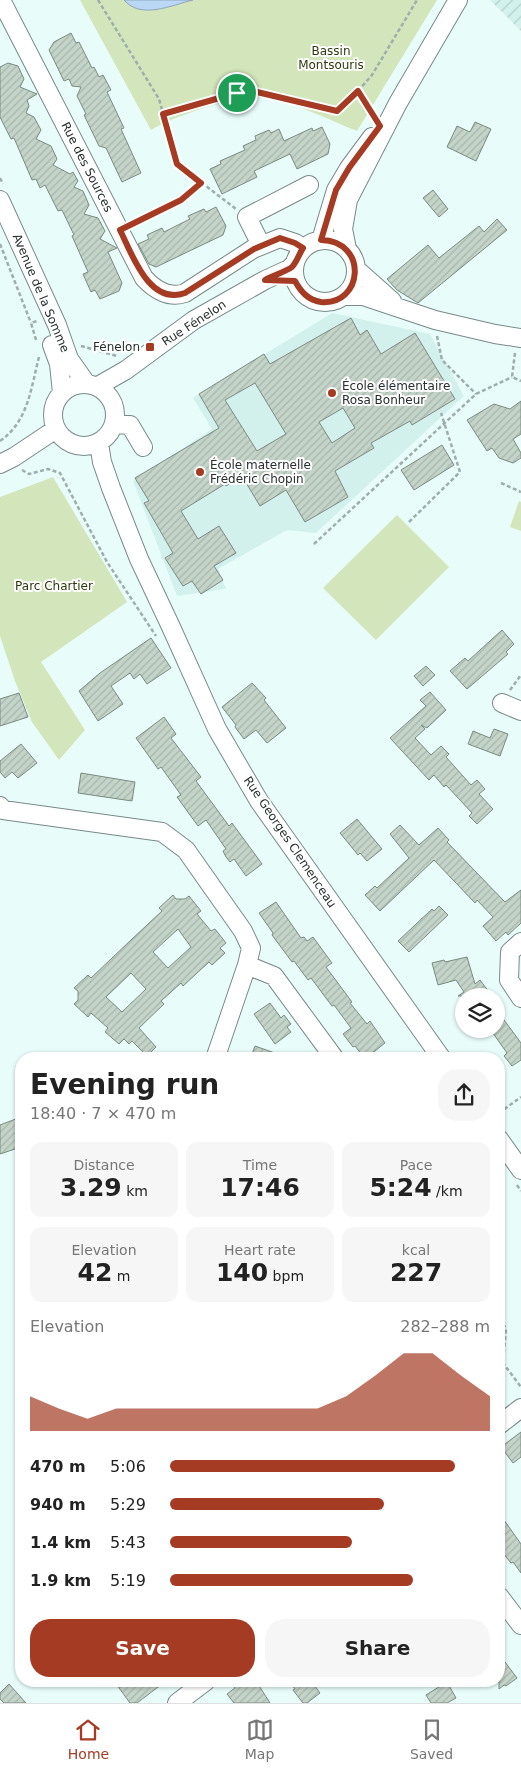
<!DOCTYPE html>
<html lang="en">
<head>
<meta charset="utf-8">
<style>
  body { margin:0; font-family:"DejaVu Sans",sans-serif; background:#f6f6f6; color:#222; height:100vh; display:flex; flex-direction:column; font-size:19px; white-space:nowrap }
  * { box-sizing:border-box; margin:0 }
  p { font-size:16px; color:#767676 }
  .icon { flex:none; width:28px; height:28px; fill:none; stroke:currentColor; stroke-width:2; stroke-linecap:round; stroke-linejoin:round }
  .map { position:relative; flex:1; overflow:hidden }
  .side { position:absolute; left:15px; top:1052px; width:490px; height:635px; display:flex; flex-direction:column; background:#fff; border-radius:20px; box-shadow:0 1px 4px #0004 }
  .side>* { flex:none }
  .fabs { position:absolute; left:455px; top:988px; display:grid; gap:10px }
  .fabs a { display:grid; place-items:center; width:50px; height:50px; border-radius:50%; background:#fff; box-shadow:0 1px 4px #0004; font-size:25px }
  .pin { position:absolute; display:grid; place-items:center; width:42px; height:42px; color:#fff; margin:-21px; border:2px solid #fff; border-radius:50%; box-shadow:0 1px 5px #0007 }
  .round { display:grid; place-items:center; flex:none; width:52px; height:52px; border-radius:20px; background:#f6f6f6 }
  .overview { display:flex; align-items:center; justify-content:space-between; height:85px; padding:0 15px }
  h1 { font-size:28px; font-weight:600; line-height:38px }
  .metrics { display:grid; grid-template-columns:repeat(3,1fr); gap:8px; height:85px; padding:5px 15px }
  .metrics div { display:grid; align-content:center; border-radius:12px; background:#f6f6f6; text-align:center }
  .metrics b { font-size:25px; font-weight:600 }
  .metrics small { font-size:14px; font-weight:400 }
  .metrics p { font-size:14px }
  .chart { height:140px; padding:10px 15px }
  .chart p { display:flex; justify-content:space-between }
  .chart svg { width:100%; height:90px; margin-top:5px; fill:#a43b22; opacity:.7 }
  .button { display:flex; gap:10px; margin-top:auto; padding:10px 15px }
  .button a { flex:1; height:58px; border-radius:20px; background:#a43b22; color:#fff; font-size:20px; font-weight:600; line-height:58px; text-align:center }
  .button a+a { background:#f6f6f6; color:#222 }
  ul { padding:0 15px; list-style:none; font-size:16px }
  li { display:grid; grid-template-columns:80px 60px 1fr; align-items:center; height:38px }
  li i { height:12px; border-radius:6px; background:#a43b22 }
  .dock { display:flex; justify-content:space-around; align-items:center; height:70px; border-top:1px solid #e0e0e0; background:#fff; font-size:14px; color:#767676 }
  .dock a { display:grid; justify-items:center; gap:2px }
  .dock .current { color:#a43b22 }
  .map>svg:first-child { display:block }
  .built { fill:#d2f1ed }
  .industrial { fill:url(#industrial-furrows) }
  .green { fill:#d3e5ba }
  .water { fill:#bad8f6; stroke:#8ea5ba }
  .building { fill:url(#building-hatch); stroke:#7b8a80; fill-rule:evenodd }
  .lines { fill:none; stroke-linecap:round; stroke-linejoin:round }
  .minor-casing { stroke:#778a88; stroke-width:20 }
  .path { stroke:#9eaeac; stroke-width:2.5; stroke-dasharray:4 2.5; stroke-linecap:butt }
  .minor { stroke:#fff; stroke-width:18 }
  .route-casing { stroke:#fff; stroke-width:10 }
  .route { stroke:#a43b22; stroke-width:6 }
  .poi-dot { fill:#a43b22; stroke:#fff; stroke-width:2 }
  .labels { text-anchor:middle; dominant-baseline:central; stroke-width:4; stroke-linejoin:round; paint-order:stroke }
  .park-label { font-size:12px; fill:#2c3b0e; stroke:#fff }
  .street-label { font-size:12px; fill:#272f2e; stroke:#fff }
  .poi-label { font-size:12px; fill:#272f2e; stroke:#fff; text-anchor:start }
</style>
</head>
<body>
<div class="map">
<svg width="521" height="1703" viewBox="0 0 521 1703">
  <defs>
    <pattern id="industrial-furrows" width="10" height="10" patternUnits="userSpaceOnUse" patternTransform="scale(1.25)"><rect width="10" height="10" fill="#d2f1ed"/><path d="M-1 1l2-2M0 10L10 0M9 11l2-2" fill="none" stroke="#b4cfcc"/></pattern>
    <pattern id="building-hatch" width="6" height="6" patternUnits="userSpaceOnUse" patternTransform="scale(1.25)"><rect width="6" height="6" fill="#c4d4c9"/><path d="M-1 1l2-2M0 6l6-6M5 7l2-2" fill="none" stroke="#a8b6ad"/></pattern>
  </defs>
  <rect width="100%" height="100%" fill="#e8fdfa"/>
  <!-- built -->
  <path class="built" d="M332,313L430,334L464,396L316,533L287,530L218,569L226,589L177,596L133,481L212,429L193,398Z"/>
  <!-- industrial -->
  <path class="industrial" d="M490,0H521V31Z"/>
  <!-- green -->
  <path class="green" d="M80,0H437L357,131C329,120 301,105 271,99C243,92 176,115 151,130Z
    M53,477L127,602L41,662L85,730L59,760L32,722L15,681L0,636V497Z
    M519,501L521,502V531L510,527Z
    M397,515L449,567L376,640L323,588Z"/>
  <!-- water -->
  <path class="water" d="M124,0H193C172,5 141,20 124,0Z"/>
  <!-- building -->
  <path class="building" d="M71,33L76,43L79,42L92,68L94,67L99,77L103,75L111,90L107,92L124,128L121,129L141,173L122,182L106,148L99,146L84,115L86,114L77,96L81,87L72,86L69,79L64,81L49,50L54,42Z
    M8,63L18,66L24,79L20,87L37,94L27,100L29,106L26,113L34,117L41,130L36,139L51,146L57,159L53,165L70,174L73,172L78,181L74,187L83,191L89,205L84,214L98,218L105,231L100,239L117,248L108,252L122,283L119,291L100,299L95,290L91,292L83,274L88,272L72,236L74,235L62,210L58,211L45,185L40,188L36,179L32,180L14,138L11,139L0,117V67Z
    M475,122L491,129L476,161L447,147L457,126L470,132Z
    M322,127L330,144L328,154L297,169L290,154L254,171L257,177L222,194L210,169L221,164L220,161L245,150L243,146L256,140L255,136L269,130L271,133L279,129L284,141L312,128L313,131Z
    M433,190L448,209L439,217L423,198Z
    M216,207L226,226L223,235L156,267L149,264L138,244L149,239L147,235L162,228L164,232L190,219L188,216L204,209L206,212Z
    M497,219L507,230L418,303L397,290L387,279L428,245L439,258L479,226L484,232Z
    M351,318L360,335L367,330L381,354L415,333L455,399L412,425L410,421L371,443L374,448L335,471L348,497L305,522L286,490L260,506L242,476L226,486L225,484L181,511L198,539L219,526L236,553L214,566L223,580L201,594L192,581L183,586L165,558L173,553L144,503L149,501L135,478L219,428L199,394L264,354L270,364ZM255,383L286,434L257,451L225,400ZM343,408L355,428L332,443L319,422Z
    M521,401V434L513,439L521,453V458L513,463L499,458L492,448L487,451L467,420L494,404L510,409Z
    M442,445L454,465L414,490L401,470Z
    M502,630L514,644L506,652L508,654L467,689L450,671L465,658L468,661Z
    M151,638L171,668L147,684L140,674L134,679L130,673L111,686L123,704L98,721L79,691L100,673Z
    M426,666L435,675L423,686L414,676Z
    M252,683L266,698L264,700L286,728L267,743L256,730L244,739L235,727L236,725L222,707Z
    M430,692L446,710L427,728L421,725L425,729L415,738L431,755L441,746L449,754L446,757L471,785L477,780L485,789L479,794L493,809L477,824L469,816L472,813L446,785L444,787L434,775L429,780L390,738L426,706L420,700Z
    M19,693L28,717L0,726V699Z
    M164,717L176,734L171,738L201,777L196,781L229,826L232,823L262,864L246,876L234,859L230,862L226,857L223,851L226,849L206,820L198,826L177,797L181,795L161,767L158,769L136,738Z
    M494,729L508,734L500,756L468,744L473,731L490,738Z
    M21,744L37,763L18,778L12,772L5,778L0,772V761Z
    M81,773L135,782L132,801L78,793Z
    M357,819L382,849L367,861L360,853L358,855L340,833Z
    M400,825L419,845L438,828L449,840L447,842L505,902L521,890V923L508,935L506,932L496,941L483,926L493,917L477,900L475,903L434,860L380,911L365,895L375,886L377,888L409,858L390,834Z
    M173,895L176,899H185L189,896L201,911L197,914L211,931L215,929L226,943L220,948L225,953L212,965L209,962L183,986L181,983L161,1001L164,1004L139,1028L156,1047L147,1056L132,1041L129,1044L124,1039L119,1044L105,1032L108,1028L91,1013L88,1017L74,1004L78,1000V991L74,988L88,975L91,978L132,939L162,911L159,908ZM178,929L191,947L168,968L153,952ZM131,973L146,989L122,1012L106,997Z
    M276,902L301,938L304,937L307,941L313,937L332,963L326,967L352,1002L350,1003L367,1024L370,1021L385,1043L365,1059L355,1046L353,1047L343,1034L351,1028L334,1005L332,1006L311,978L308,980L294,961L292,962L272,935L273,933L259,913Z
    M439,906L448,915L409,952L398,941L432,909L434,911Z
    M467,957L475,984L480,980L492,996H458L464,992L456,980L438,985L432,963L444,960L445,962Z
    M270,1003L281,1018L284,1015L291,1024L287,1027L291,1032L275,1044L254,1014Z
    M496,1009L521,1043V1060L512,1066L504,1056L507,1053L490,1029H496Z
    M255,1046L286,1057V1059H250Z
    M21,1117V1147L0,1154V1125Z
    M521,1432V1457L513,1463L501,1447Z
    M499,1513L521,1544V1573L513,1562L511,1563L499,1548Z
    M499,1654L517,1678L506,1686L504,1685L499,1689Z
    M114,1681H166L137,1703H130Z
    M230,1681H256L270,1703H234L227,1694L235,1688Z
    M289,1681H311L320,1693L307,1703H303L293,1690L295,1689Z
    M447,1682L456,1698L447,1703H431L426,1695Z
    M9,1684L26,1703H4L0,1699V1693Z"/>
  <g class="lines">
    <defs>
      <path id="minor" d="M1,0L144,278C154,289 169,299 185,293L253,249L280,238L295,243L303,248
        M0,200L57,325L69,359L86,383
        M321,240L336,190L349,168L372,137
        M294 271a31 31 0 1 1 62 0a31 31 0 1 1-62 0Z
        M261,245L247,217L309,185
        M347,249L343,229L348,200L398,103L458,0
        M356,269L392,301
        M343,296H363L435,320L495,334L521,338
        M52,345L59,364L62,393
        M53 415a31 31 0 1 1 62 0a31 31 0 1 1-62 0Z
        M98,386L126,370L194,320L265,280L289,269L294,264
        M115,424L130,425L143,447
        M99,443L102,462L111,488L139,559L171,627L217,729L259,801L442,1059
        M0,464L14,457L56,429
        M502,703L521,711
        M0,806L3,810L162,832L186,850L243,931L251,948L247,965L274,976L335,1059
        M521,942L510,952L509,980L521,998
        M215,1059L247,965
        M499,1139L521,1170
        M499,1425L521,1408
        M499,1596L521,1625
        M177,1703L206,1681"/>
    </defs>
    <!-- minor casing -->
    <use href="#minor" class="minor-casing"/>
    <!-- path -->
    <path class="path" d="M98,0L159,99L177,164L236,209
      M358,91L372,75L417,0
      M163,113L237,93L257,92L337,111L358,91L375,117
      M0,178L3,184
      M132,224L181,200L201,183
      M0,244L31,323
      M437,336L442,360L476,394
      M36,340L31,323L37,321
      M81,346L117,356
      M515,353L512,377L521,381
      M0,441C28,422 31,388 39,357
      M22,470L29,474L48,469L60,473L107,562L156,636
      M501,483L521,492
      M409,522L460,472L441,413
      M314,544L476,394L512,377
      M510,690L521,675
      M499,1113L521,1097
      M517,1185L521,1191
      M499,1319L506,1328L503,1363L521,1387"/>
    <!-- minor -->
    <use href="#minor" class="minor"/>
  </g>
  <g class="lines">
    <defs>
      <path id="route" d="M358,91L380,126L349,168L336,190L321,240C369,241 363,306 321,302C308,300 301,292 295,281L265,280C272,276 287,271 292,267C297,262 299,254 303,248L295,243L280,238L254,249L185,293C149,306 132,254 120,230L181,200L201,183L177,164L163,114L237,93L257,92L337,111Z"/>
    </defs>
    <!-- route casing -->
    <use href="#route" class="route-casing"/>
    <!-- route -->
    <use href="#route" class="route"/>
  </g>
  <!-- markers -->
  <g class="poi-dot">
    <rect x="145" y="342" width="10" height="10" rx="2.5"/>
    <circle cx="332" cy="393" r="5"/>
    <circle cx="200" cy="472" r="5"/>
  </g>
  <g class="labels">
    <!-- park labels -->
    <g class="park-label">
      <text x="331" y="51">Bassin<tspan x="331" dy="14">Montsouris</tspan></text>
      <text x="54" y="586">Parc Chartier</text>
    </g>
    <!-- street labels -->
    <g class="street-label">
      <text transform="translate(87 167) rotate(63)">Rue des Sources</text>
      <text transform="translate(41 293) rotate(67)">Avenue de la Somme</text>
      <text transform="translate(194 323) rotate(-33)">Rue Fénelon</text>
      <text transform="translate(290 842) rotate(56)">Rue Georges Clemenceau</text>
    </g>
    <!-- poi labels -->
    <g class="poi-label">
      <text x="140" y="347" text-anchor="end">Fénelon</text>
      <text x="342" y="386">École élémentaire<tspan x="342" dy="14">Rosa Bonheur</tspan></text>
      <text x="210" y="465">École maternelle<tspan x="210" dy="14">Frédéric Chopin</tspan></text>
    </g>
  </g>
</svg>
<div class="fabs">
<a><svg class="icon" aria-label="layers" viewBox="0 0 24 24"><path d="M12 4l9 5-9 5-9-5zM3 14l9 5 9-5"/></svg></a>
</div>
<div class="pin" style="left:237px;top:93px;background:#1e9e55"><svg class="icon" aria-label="arrive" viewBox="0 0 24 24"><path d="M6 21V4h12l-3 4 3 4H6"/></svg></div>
<section class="side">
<div class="overview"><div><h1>Evening run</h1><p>18:40 · 7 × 470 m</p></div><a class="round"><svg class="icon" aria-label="share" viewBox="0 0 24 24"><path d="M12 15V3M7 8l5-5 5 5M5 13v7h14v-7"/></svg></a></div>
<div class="metrics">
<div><p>Distance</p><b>3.29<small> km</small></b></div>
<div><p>Time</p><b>17:46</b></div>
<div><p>Pace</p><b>5:24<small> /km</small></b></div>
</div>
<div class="metrics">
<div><p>Elevation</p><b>42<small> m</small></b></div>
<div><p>Heart rate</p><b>140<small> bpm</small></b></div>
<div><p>kcal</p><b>227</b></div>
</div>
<div class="chart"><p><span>Elevation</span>282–288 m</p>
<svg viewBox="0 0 160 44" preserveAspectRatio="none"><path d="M0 44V27L10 33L20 38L30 33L40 33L50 33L60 33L70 33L80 33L90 33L100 33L110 27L120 17L130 6L140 6L150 17L160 27V44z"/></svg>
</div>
<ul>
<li><b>470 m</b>5:06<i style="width:89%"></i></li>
<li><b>940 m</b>5:29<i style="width:67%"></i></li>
<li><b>1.4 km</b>5:43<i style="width:57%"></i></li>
<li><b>1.9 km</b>5:19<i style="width:76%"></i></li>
</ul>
<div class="button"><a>Save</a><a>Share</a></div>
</section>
</div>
<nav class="dock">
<a class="current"><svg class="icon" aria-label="home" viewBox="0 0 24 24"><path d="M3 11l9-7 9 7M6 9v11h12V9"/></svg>Home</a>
<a><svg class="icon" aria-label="map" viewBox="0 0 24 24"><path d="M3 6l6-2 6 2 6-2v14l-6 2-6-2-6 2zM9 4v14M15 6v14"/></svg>Map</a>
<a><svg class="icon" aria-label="saved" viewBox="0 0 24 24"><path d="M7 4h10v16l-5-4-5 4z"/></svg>Saved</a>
</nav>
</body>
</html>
